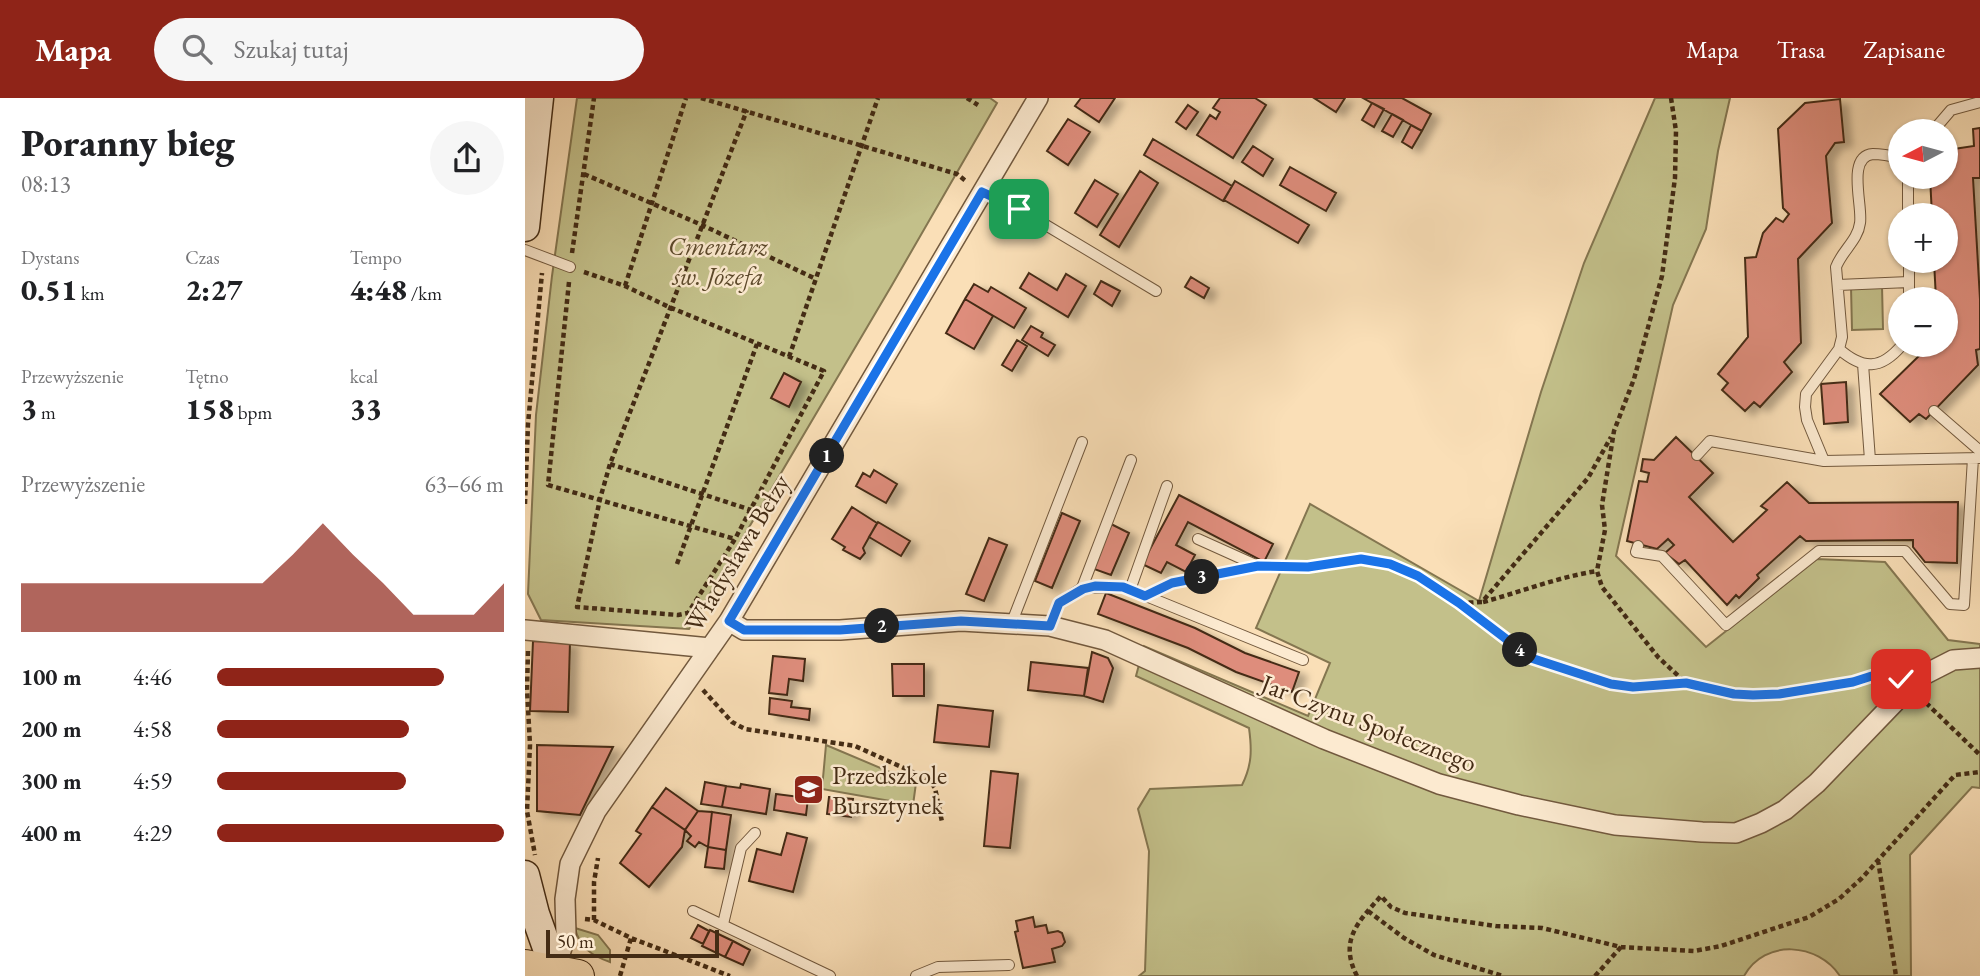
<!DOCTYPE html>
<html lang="pl">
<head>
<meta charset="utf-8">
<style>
  body { margin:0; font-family:"EB Garamond",serif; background:#f6f6f6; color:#202124; height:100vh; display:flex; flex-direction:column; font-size:26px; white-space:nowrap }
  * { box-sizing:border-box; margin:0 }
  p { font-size:23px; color:#757577 }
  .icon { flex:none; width:38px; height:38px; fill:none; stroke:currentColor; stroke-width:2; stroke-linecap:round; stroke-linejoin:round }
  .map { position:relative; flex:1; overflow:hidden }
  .sheet { display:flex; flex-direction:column; background:#fff; width:525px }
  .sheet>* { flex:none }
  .needle { width:46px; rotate:264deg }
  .tools { position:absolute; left:1363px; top:21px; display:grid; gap:14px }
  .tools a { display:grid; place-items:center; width:70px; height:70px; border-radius:50%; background:#fff; box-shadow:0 2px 5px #0004; font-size:35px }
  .scale { position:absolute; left:21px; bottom:18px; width:173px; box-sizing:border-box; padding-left:7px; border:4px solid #442c15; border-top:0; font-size:19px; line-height:24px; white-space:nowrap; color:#442c15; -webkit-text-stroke:5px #fcead0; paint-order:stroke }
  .pin { position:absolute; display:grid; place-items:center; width:60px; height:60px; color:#fff; margin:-30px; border-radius:14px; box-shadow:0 4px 10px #0006 }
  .km { position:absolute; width:35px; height:35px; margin:-18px; border-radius:50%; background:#222; color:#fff; font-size:19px; line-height:35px; text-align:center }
  .round { display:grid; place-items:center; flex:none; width:74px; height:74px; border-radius:37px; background:#f6f6f6 }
  .summary { display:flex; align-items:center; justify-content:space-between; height:119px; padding:0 21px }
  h1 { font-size:38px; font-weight:800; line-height:52px }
  .stats { display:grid; grid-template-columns:repeat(3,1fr); gap:10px; height:119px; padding:7px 21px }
  .stats div { display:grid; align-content:center }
  .stats b { font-size:30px; font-weight:800 }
  .stats small { font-size:19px; font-weight:400 }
  .stats p { font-size:19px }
  .chart { height:196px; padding:14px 21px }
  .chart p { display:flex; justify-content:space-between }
  .chart svg { width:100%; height:126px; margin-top:7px; fill:#8f2418; opacity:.7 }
  ul { padding:0 21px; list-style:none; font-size:23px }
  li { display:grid; grid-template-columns:112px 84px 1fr; align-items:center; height:52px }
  li i { height:18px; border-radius:9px; background:#8f2418 }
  header { display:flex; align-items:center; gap:42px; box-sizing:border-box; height:98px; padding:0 35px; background:#8f2418; color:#fff }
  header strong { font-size:33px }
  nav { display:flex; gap:38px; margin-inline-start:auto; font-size:24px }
  .search { width:490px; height:63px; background:#f6f6f6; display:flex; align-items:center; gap:18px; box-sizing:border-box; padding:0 24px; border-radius:38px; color:#757577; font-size:26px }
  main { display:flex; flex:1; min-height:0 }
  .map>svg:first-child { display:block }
  .green { fill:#c3c08a; stroke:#847650; stroke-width:2 }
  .building { fill:#de8d7c; stroke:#442c15; stroke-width:2; filter:url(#shadow) }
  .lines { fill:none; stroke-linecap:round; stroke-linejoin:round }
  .lane-casing { stroke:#72593e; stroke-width:12 }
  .street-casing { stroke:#72593e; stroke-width:22 }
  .secondary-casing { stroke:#442c15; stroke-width:31 }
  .primary-casing { stroke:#442c15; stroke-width:34 }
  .path { stroke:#442c15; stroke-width:4.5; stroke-dasharray:5 3.5; stroke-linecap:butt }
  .lane { stroke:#fcead0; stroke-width:10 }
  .street { stroke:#fcead0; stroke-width:19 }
  .secondary { stroke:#fcead0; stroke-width:28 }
  .primary { stroke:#fadfb7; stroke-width:32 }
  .route-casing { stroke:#fff; stroke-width:14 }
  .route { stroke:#1a73e8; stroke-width:9 }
  .labels { text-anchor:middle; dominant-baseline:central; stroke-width:5; stroke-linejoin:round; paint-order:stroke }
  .park-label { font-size:26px; font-style:italic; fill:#5d4a2c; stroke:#fcead0 }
  .street-label { font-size:26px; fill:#442c15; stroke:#fcead0 }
  .poi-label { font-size:26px; fill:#442c15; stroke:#fcead0; text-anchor:start }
</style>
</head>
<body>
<header>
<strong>Mapa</strong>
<div class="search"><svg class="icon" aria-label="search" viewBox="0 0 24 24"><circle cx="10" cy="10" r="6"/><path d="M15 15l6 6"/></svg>Szukaj tutaj</div>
<nav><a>Mapa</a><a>Trasa</a><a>Zapisane</a></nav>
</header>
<main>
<section class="sheet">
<div class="summary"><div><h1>Poranny bieg</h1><p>08:13</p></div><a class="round"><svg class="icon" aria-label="share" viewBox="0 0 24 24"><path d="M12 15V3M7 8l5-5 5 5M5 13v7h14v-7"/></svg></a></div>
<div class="stats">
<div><p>Dystans</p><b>0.51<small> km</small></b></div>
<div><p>Czas</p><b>2:27</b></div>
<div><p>Tempo</p><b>4:48<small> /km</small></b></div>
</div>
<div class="stats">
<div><p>Przewyższenie</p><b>3<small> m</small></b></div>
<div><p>Tętno</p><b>158<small> bpm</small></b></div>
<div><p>kcal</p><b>33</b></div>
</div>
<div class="chart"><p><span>Przewyższenie</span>63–66 m</p>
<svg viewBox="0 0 160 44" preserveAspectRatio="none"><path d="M0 44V27L10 27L20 27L30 27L40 27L50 27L60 27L70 27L80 27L90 17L100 6L110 17L120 27L130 38L140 38L150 38L160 27V44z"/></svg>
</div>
<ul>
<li><b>100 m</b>4:46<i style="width:79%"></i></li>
<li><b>200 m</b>4:58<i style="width:67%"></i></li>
<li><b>300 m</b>4:59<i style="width:66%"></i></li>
<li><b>400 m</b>4:29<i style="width:100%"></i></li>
</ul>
</section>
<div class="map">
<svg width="1455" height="878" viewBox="0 0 1455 878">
  <defs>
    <filter id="shadow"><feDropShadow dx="8" dy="4.5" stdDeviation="3.5" flood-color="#0004"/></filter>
  </defs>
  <rect width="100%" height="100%" fill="#fadfb7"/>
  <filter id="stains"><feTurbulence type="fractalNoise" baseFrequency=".00286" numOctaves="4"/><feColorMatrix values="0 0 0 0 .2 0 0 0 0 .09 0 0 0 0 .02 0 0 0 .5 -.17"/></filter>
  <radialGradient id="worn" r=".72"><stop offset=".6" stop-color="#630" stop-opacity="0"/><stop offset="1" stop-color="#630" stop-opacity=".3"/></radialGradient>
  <!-- green -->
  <path class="green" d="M52,0H465L472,5L367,187L164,531L16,522L3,496L11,317L27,178Z
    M1130,0H1205L1193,53L1181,131L1148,207L1091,458L1181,549L1292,461L1360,464L1423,542L1455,546V554L1423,556L1375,581L1363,599L1277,690L1257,706L1216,726L1217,740C1239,730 1263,720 1282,704C1323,668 1379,580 1428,566C1436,564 1447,565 1455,565V690L1447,689L1385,757L1386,878H1315C1293,845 1240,840 1219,878H614L620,873L624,753L613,711L625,691L717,687C727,667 727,652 724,630L611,578L619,548L783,618L805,565L731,530L785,406L954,503L1016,294L1059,165Z
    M1357,188L1358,231L1327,232L1326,189Z
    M301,647L391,685L388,707L297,691Z
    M50,830L73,837L85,852V864C67,858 54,849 50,830Z"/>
  <!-- building -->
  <path class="building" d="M556,0H590L574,24L550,8Z
    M695,0H730L741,7L708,60L672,37L685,17L691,21L695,14L688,10Z
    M789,0H820L811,14Z
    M838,0H877L906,16L897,33Z
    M1315,1L1319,44L1310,45L1301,58L1307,125L1273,161L1276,245L1259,264L1267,274L1235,309L1229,304L1220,313L1197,292L1203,285L1193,276L1223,239L1220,160L1231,159L1238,135L1251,120L1258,124L1264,116L1258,110L1253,31L1280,5Z
    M847,5L859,11L849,29L837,22Z
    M663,7L673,14L661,31L651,24Z
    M867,16L878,22L868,39L857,33Z
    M543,21L565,34L543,67L522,53Z
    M886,27L897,33L887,50L877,44Z
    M1455,30V80H1448L1455,201V251L1451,252L1453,267L1401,321L1394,316L1385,324L1355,296L1402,250L1409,255L1413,247H1421V201H1411L1409,163H1421V117H1407L1405,79H1421V60L1429,51L1449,48L1448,31Z
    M628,41L707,88L698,103L619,57Z
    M728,48L748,61L738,78L717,64Z
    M765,69L811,95L801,113L755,87Z
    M615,73L633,85L594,149L575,137Z
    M570,82L593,96L572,129L550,115Z
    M710,83L784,127L773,145L699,102Z
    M504,175L532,192L541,176L561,188L543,219L495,190Z
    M666,179L684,190L679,200L660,189Z
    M576,183L595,193L587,208L569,196Z
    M449,186L463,194L466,189L501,210L489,230L440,201Z
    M440,201L468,218L449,251L421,235Z
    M506,228L518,235L516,239L530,247L523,258L497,242Z
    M492,242L502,248L487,273L477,267Z
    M259,275L276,284L264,309L246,300Z
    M1321,284L1323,324L1299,326L1296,286Z
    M1151,339L1188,375L1164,399L1208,444L1242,412L1236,408L1262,384L1284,405L1433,404L1432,465L1400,464L1388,449V442L1281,443L1275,438L1232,477L1234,480L1214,500L1211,497L1202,507L1160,462L1154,466L1140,455L1149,447L1143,441L1132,451L1102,443L1114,383L1122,384L1124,375L1116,373L1118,361L1129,362Z
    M349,372L372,386L361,405L331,388L338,375L345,379Z
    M654,397L748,446L739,464L663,424L651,447L670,457L661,474L642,464L636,475L617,466Z
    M327,409L352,425L338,450L340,455L335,461L318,452L320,449L307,441Z
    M537,415L555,423L527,490L510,483Z
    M353,424L385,443L376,458L344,439Z
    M586,426L604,435L586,477L569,471Z
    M464,440L482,447L459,503L441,496Z
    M581,495L670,530L720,555L774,574L767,594L711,574L663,550L573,516Z
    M8,543L45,544L43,614L5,613Z
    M567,554L583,560L588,570L578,604L559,598Z
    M248,558L280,561L278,583L264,581L262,597L244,595Z
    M506,564L563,570L559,598L503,592Z
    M367,566H399V598H368Z
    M245,600L267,603L266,609L285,611L284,622L244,616Z
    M413,607L468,613L464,649L409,644Z
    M12,647L88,649L55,717L12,713Z
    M466,673L493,676L485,750L459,748Z
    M180,684L201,688L197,709L176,706Z
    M216,686L245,691L241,716L197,709L201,688L215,690Z
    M141,690L173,713L160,732L127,709Z
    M251,696L283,700L281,717L249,712Z
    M304,699L328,701L326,719L302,716Z
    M127,709L160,732L157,749L124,789L95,765L116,736L111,733Z
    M173,713L187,714L183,749L174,744L170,749L162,743L166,738L160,732Z
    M187,714L206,717L201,752L183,749Z
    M262,735L282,740L268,794L224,783L232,751L256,757Z
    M183,749L201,752L199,771L180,769Z
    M508,819L510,829L521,827L523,835L533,833L537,835L540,844L537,848L527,851L530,864L498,870L490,834L493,833L491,823Z
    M173,827L184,833L178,846L166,840Z
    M185,832L208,843L200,859L177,848Z
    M208,843L225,852L218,867L200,859Z"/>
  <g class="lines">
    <defs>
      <path id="lane" d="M1408,33L1426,12L1455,4
        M1376,60C1367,58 1357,56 1348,56C1321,58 1338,108 1335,125C1333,142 1317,153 1311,169L1317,239L1314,251L1281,296L1280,309L1282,322L1299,363L1455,360
        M1383,79V117
        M457,94L494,111L631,193
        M0,152L45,169
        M1384,163V201
        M1313,187L1384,184
        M1314,251C1338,272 1356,272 1377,247
        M1338,266L1345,362
        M1409,313L1455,353
        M1172,357L1185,343L1299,363
        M1113,448L1111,454L1137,458L1201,527L1294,453H1380L1425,506L1439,507L1448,360
        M557,490L606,362
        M605,492L642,388
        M620,498L647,485L733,468L673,441
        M487,524L557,344
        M525,528L534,505L557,490L599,489L778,562
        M168,813L305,878
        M198,826L216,750L230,735
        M391,878L413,869L484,867"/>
      <path id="street" d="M204,523L219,532H315L436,523L525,528L580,542L799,641L914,686L994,707L1090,727L1177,734L1211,735L1236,725L1260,712L1292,685L1370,604L1381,586L1428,562L1455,560
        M0,532L185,550
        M30,873L41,836L40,801L45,766L71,713L204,523L513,0"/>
      <path id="secondary" d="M0,129L14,0
        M0,777L10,816L32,878"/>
      <path id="primary" d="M0,868L53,878"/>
    </defs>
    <!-- lane casing -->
    <use href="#lane" class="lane-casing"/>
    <!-- street casing -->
    <use href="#street" class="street-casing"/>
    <!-- secondary casing -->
    <use href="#secondary" class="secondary-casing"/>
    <!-- primary casing -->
    <use href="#primary" class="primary-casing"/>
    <!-- path -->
    <path class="path" d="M176,0L432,76L442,84
      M442,0L453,7
      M1146,0L1151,33L1150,80L1137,178L1109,281L1089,333L1077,407L1080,432L1072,473L1077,489L1133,559L1161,585
      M59,76L177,127L291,181
      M47,155L69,0
      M59,174L100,188L144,209L299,273L210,441L163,515L153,517L52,509L75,401L85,366L222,12
      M44,184L23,387L210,441
      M100,188L161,0
      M264,259L353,0
      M85,366L226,412
      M0,406L3,326L17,175
      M152,466L232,246
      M745,468L783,469L836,461L865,466L893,478L934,505L1006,560L1086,586L1108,589L1161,585L1209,596L1228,597L1254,596L1328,584L1363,575
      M958,504C996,494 1033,479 1072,473
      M935,505L957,504L1063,380L1086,339
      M3,553L2,591L5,647L2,713L10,757
      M178,592L207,624L220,631L330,648L403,681L410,690L417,724
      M1395,599L1455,657
      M1353,762L1371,878
      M843,813L879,840L909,857L978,878
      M60,821L69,822L106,840L205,878
      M69,822V784L73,760
      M95,878L106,840
      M832,878C814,843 832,825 856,798L866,809L880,815L971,828L1017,830L1096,849L1169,853L1196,848L1284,819L1314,801L1337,780L1430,677L1455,674
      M1070,878L1096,849"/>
    <!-- lane -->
    <use href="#lane" class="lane"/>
    <!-- street -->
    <use href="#street" class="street"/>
    <!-- secondary -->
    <use href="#secondary" class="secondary"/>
    <!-- primary -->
    <use href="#primary" class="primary"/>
  </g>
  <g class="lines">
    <defs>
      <path id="route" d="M494,111L457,94L204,523L219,532H315L436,523L525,528L534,505L558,491L570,488L598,489L620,498L647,485L733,468L783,469L836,461L865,466L893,478L934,505L1006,560L1086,586L1108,589L1161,585L1209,596L1228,597L1254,596L1328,584L1353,576L1366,575L1376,581"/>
    </defs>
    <!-- route casing -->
    <use href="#route" class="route-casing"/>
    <!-- route -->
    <use href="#route" class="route"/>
  </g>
  <!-- icons -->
  <defs>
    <symbol id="university-square" viewBox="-11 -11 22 22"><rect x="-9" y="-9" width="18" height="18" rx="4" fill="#8f2418" stroke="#fcead0"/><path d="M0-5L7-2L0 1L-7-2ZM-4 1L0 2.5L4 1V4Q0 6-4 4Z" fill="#fff"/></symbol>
  </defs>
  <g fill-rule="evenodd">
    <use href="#university-square" x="266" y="674" width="35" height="35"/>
  </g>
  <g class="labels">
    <!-- park labels -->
    <g class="park-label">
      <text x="193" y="148">Cmentarz<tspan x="193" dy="30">św. Józefa</tspan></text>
    </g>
    <!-- street labels -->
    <g class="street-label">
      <text transform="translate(212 455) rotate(-59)">Władysława Bełzy</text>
      <text transform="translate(844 625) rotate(21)">Jar Czynu Społecznego</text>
    </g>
    <!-- poi labels -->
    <g class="poi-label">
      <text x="307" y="677">Przedszkole<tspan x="307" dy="30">Bursztynek</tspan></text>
    </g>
  </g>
  <rect width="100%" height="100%" filter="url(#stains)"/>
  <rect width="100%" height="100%" fill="url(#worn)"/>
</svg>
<div class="tools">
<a><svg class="needle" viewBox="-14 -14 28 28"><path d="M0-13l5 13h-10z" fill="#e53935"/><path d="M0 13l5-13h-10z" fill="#757577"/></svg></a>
<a>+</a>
<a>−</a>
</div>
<div class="scale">50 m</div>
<div class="pin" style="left:494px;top:111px;background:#1e9e55"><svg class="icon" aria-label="arrive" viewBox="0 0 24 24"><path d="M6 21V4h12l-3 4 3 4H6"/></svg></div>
<div class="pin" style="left:1376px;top:581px;background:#d93025"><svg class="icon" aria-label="check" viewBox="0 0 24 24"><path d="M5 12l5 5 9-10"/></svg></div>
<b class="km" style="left:302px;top:358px">1</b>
<b class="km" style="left:357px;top:528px">2</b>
<b class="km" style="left:677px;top:479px">3</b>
<b class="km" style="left:995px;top:552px">4</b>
</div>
</main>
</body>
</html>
